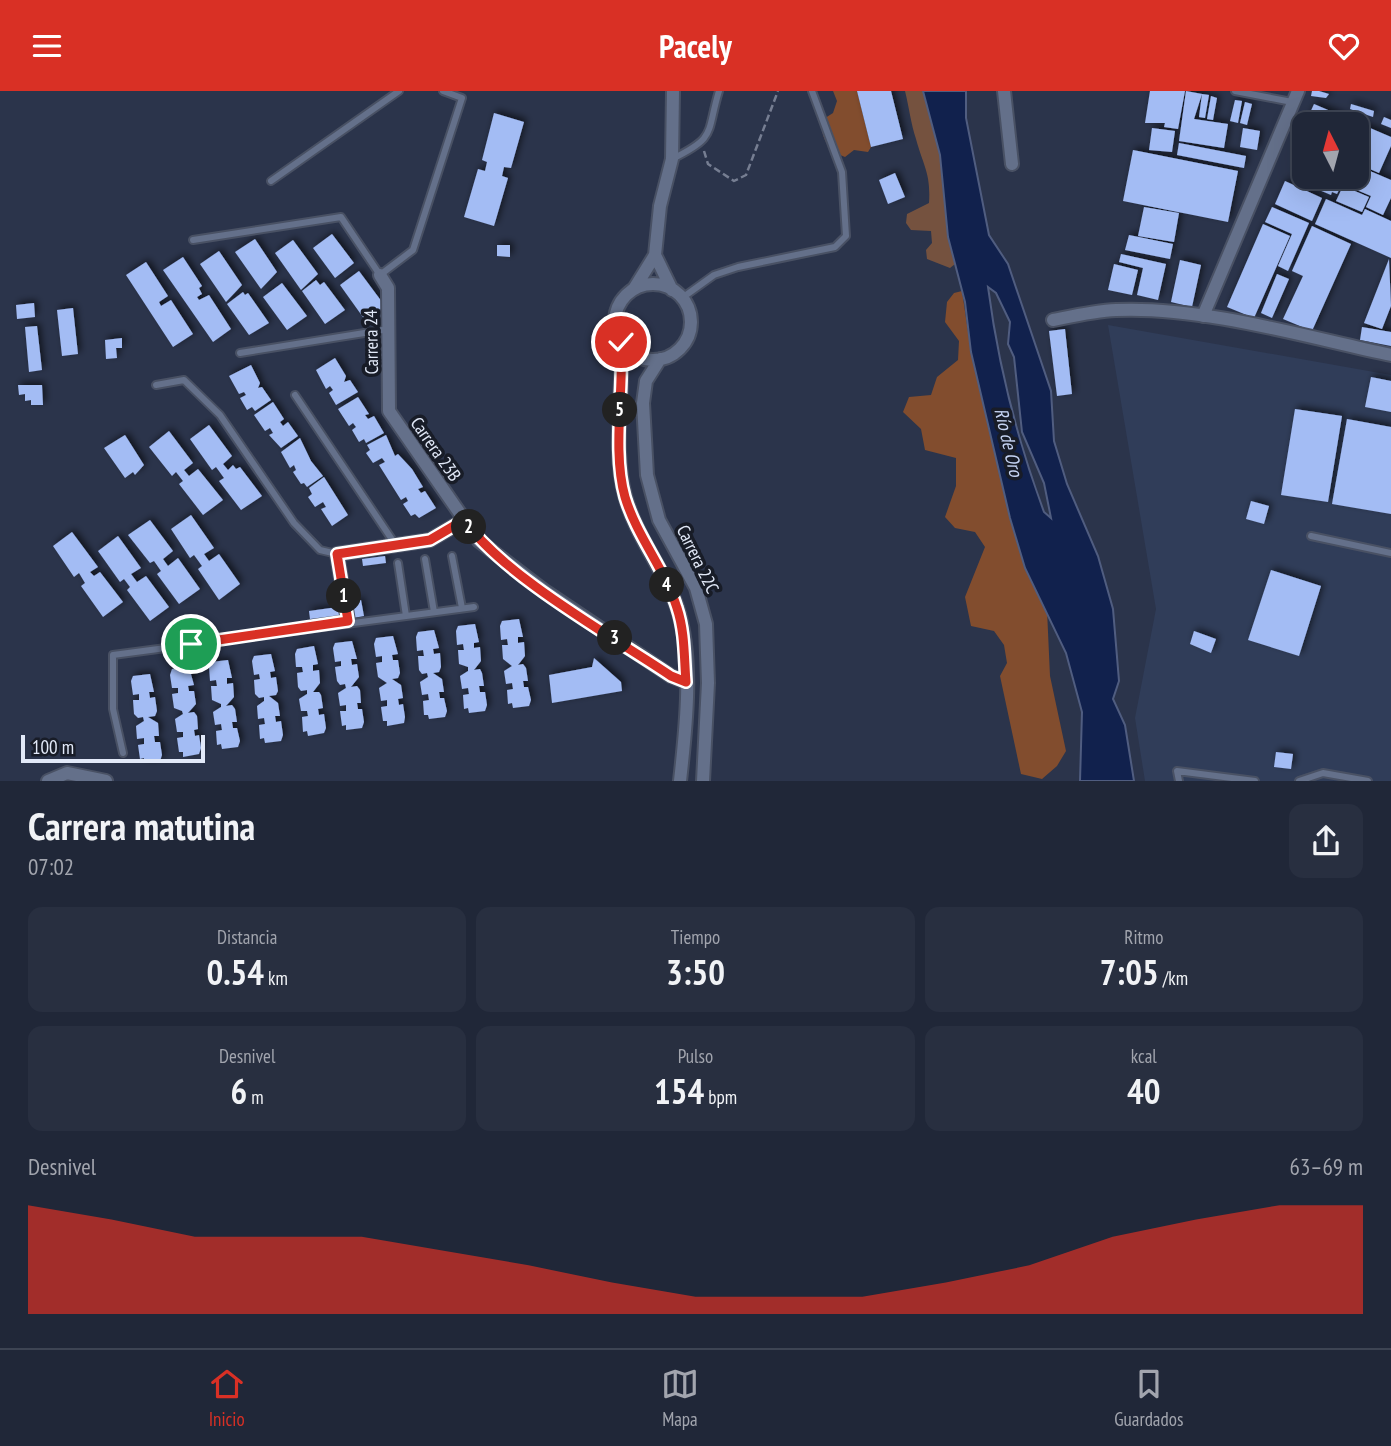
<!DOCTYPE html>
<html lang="es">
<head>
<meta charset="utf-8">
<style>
  body { margin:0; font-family:"PT Sans Narrow",sans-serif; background:#282f40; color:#f1f3f6; height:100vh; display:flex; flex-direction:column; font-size:26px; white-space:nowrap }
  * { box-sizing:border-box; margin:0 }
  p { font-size:23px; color:#a2a5ae }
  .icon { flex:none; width:38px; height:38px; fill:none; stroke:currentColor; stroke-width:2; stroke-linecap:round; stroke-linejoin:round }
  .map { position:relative; height:690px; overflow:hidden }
  .sheet { display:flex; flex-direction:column; background:#202738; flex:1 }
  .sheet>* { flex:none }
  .needle { width:46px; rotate:354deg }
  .fabs { position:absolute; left:1292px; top:21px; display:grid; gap:14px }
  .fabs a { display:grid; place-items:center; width:77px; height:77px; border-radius:14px; background:#202738; box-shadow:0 7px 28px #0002,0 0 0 2px #3d4453; font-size:35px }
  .scale { position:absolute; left:21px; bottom:18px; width:184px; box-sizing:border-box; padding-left:7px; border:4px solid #e2e9f8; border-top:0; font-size:19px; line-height:24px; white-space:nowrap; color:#e2e9f8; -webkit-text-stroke:5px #181c27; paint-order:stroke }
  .pin { position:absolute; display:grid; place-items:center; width:60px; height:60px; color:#fff; margin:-30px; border:4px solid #fff; border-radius:50%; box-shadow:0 2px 7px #0007 }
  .km { position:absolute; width:35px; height:35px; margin:-18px; border-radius:50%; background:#222; color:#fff; font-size:19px; line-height:35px; text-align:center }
  .round { display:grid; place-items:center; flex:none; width:74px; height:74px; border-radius:14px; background:#282f40 }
  .summary { display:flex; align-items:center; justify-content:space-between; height:119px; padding:0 28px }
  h1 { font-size:38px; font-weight:800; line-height:52px }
  .metrics { display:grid; grid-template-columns:repeat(3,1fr); gap:10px; height:119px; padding:7px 28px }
  .metrics div { display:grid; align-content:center; border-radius:14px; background:#282f40; text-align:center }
  .metrics b { font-size:35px; font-weight:800 }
  .metrics small { font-size:19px; font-weight:400 }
  .metrics p { font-size:19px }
  .chart { height:196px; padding:14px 28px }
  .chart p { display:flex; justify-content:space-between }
  .chart svg { width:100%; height:126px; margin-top:7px; fill:#d93025; opacity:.7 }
  header { display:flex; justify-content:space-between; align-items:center; height:91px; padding:0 28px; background:#d93025; color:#fff; font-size:32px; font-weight:800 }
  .tab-bar { display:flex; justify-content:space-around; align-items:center; height:98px; border-top:2px solid #3d4453; background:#202738; font-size:19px; color:#a2a5ae }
  .tab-bar a { display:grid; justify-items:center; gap:4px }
  .tab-bar .current { color:#d93025 }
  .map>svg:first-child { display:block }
  .built { fill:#303d59 }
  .green { fill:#75523f }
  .forest { fill:#824d2e }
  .water { fill:#11214d; stroke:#505d80; stroke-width:2; fill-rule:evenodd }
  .building { fill:#a3bcf4; filter:url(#shadow) }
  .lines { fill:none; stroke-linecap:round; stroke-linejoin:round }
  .lane-casing { stroke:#495164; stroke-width:10 }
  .street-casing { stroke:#495164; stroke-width:16 }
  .path { stroke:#767e92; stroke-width:2.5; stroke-dasharray:7 3.5; stroke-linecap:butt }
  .lane { stroke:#64708a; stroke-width:6 }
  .street { stroke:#64708a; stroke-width:12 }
  .route-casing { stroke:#fff; stroke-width:14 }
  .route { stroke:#d93025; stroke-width:9 }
  .labels { text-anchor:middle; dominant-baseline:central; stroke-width:7; stroke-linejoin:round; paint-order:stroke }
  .street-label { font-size:18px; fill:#e2e9f8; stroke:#181c27 }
  .water-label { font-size:19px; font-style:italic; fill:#c5d3f2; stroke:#181c27 }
</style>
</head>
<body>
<header><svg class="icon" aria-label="menu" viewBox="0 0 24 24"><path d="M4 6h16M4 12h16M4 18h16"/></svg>Pacely<svg class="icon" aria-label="heart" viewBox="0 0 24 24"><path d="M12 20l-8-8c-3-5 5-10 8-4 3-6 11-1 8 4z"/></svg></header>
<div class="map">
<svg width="1391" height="690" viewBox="0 0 1391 690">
  <defs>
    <filter id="shadow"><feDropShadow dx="3" dy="-3" stdDeviation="3.5" flood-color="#0009"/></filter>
  </defs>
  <rect width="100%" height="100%" fill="#2b344b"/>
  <!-- built -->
  <path class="built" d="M1108,234L1391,284V690H1145L1135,627L1156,518Z"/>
  <!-- green -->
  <path class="green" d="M905,0H923L940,64L948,146L955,173L950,177L927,168L926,159L932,152L931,140L911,139L906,132L907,123L929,112C931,82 923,74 916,48C911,33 909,16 905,0Z"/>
  <!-- forest -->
  <path class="forest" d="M833,0H857L871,56L868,61L854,59L845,66C828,60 820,46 822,29L833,22L837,10Z
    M962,200L971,261L1010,427L1025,476L1047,519L1050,585L1066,660L1057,675L1042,688L1021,683L1000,585L1007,572L1004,554L994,540L971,535L965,506L985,456L975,441L955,437L945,426L956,395V367L925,359L921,338L903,321L909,306L931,304L937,286L958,269L959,250L945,231L947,211L954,202Z"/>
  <!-- water -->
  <path class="water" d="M923,0H966V27L989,144L1008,173L1051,300L1054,350L1067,393L1098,465L1113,518L1119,590L1113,608L1125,634L1134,690H1080L1082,621L1066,562L1025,477L1010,427L971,261L965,211L948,146L940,64ZM988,196L996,202L1010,231L1008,253L1014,266L1022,341L1044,392L1051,427L1044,421C1017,348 998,273 988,196Z"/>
  <!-- building -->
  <path class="building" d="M857,0H891L903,48L871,56Z
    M1150,0H1185L1178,38L1164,36L1165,32H1145Z
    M1186,0L1202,3L1194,28L1228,33L1224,57L1179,50Z
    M1312,0H1319L1329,3L1326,7L1311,5Z
    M1202,3L1209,4L1205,27L1199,26Z
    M1211,5L1217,7L1213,29L1207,28Z
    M1235,9L1242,10L1238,32L1230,30Z
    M1245,11L1252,13L1247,34L1240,32Z
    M1314,13L1391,46V55L1379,82L1356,72V33H1305Z
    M1351,13L1374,20L1373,26L1350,18Z
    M494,22L524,31L511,77L504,76L502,85L508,87L494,135L464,126L478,78L485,80L487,71L482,69Z
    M1384,26L1391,29V37L1381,33Z
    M1152,37L1175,40L1172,61L1149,59Z
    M1243,37L1260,40L1257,59L1240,56Z
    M1179,52L1246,65L1244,77L1177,64Z
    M1133,59L1238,80L1228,131L1123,110Z
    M1296,74L1304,78V86L1326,87L1323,92L1339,99L1337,103L1332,101L1331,104L1291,87Z
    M1356,74L1391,89V107L1383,124L1366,116L1371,105L1326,86H1356Z
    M895,82L905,106L888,113L879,89Z
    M1285,90L1322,107L1312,130L1275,113Z
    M1343,95L1369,106L1362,121L1336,110Z
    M1326,108L1362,124L1365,118L1391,130V167L1315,133Z
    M1144,116L1179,122L1174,151L1138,145Z
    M1272,116L1309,132L1288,180L1278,175L1292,143L1265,131Z
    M1263,133L1290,145L1254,227L1227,216Z
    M1312,135L1351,153L1312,240L1283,228L1303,185L1292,180Z
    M332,143L354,172L335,187L313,157Z
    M1129,144L1173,153L1170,168L1125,159Z
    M255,148L277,181L261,198L235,161Z
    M293,149L318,183L301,199L275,162Z
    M497,154H510V166L497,165Z
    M219,160L242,194L226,211L200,173Z
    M1121,163L1166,173L1158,209L1137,204L1143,177L1119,171Z
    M183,166L202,195L199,197L202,203L197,206L199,209L209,204L231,238L213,251L163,179Z
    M1389,168L1391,215L1382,238L1364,232Z
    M1180,169L1201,174L1192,216L1171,211Z
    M146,171L168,205L159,211L161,215L171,209L193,243L173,256L126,184Z
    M1114,173L1138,179L1132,204L1108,199Z
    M359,180L385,215L365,229L340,194Z
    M1277,183L1289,188L1272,227L1261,222Z
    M316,189L320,194L324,191L345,219L325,233L302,200Z
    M282,192L307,225L287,239L263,206Z
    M243,201L245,204L248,202L269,232L249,244L227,213Z
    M34,212L35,226L17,228L16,214Z
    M73,217L78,263L62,265L57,219Z
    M37,235L42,279L29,281L25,236Z
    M1362,236L1391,241V255L1360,249Z
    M1065,238L1072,303L1057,305L1049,240Z
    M122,247V257H116L117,267L106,268L105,249Z
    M335,267L346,285L344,291L350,289L358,301L336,314L329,302L333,299L330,295L326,298L316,279Z
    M251,274L260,292L258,297L262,296L271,309L255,320L252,316L247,319L240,307L246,304L244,301L239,303L229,285Z
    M1371,286L1391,290V321L1365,316Z
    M18,294H42L43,314H31V309L25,310V303L19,304Z
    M358,306L369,323L365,324L368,328L374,325L384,342L366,352L364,348L359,351L352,339L356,336L353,332L349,335L338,318Z
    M273,311L284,328L280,331L283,335L288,331L298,345L281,357L269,344L273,342L270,337L265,340L254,324Z
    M1295,318L1342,325L1328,411L1281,404Z
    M1347,328L1391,336V423L1332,413Z
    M209,334L232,365L223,373L228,379L233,374L236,378L240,376L262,405L241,419L219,390L224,387L216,376L212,379L190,348Z
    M169,340L193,372L184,379L189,385L198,378L223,409L203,424L179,393L183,390L176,381L172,385L149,356Z
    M125,344L144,374L135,384L133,381L125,387L104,357Z
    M386,344L395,365L398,363L412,378L423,396L418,398L421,402L425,400L436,417L419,427L415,423L411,425L403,413L408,410L406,406L401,409L379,374L385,371L382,367L373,372L366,362L370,359L367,354Z
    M300,347L311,370L323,385L307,396L304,392L301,393L293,381L296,379L294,374L290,377L281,361Z
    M324,386L348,424L332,435L321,418L326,416L323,411L315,416L308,406L312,403L309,397Z
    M1251,410L1269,415L1264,433L1246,428Z
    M191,424L214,457L204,463L209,470L219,463L240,493L219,509L198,478L202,475L194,464L190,467L171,438Z
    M150,429L173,460L163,468L168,475L178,467L200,498L179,513L157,483L161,480L154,470L150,472L128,444Z
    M72,441L98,476L90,481L94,485L100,481L123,511L103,526L81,495L85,492L79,482L74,486L53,455Z
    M118,445L141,477L131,483L137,491L146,485L169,516L150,530L127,499L130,496L124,488L120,491L98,460Z
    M385,465L386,472L363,475L362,468Z
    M1271,479L1321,495L1299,565L1248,549Z
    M361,509L364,525L353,527L351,511Z
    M338,516L340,524L310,528L309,520Z
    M519,528L523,546H518V552L524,551L525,565L518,574L523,573L526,577L528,590H523L524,596H528L531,609L529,615L513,617L512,612L508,613L507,599L513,598L512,592L506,593L504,580L512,575L503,568L502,554H508L507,548L501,549L500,535L502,530Z
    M475,533L479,551L474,552V557L480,556L481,570L474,579L480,578L482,582L484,595H479L480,601H485L487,614L485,620L469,622L468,617L464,618L463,604L469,603L468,597L462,598L460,585L468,580V576L459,573L458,559H464L463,553L457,554L456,540L458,535Z
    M434,539L439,557L433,558L434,563L440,562L441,576L439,581L433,582L442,588L444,601H439L440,607H444L447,620L445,626L429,628L428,624H424L423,610L429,609L428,603L422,604L420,591L428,586L427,582L422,583L419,579L418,565H424L423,559L417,560L416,546L418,541Z
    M1194,540L1216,548L1211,562L1190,553Z
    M393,545L398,563L392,564L393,569H398L400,582L398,587L392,588L401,594L403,607L398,608L399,614L403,613L405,626L404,632L387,635V630H383L381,616L387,615V609L381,610L379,597L387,592L378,586L376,572L382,571V565L376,566L374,553L376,547Z
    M352,550L357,568H351L352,574L357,573L359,586L351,596L357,595L360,599L361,612H357L358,618H362L364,631L362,637L346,639V634L342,635L340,620H346V614L340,615L338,602L346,597L345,593L340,594L337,590L335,576L341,575V570L335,571L333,557L335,552Z
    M314,555L318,573L313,574V580L319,579L320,592L313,601H319L321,604L323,617L318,618L319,624L324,623L326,637L324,642L308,645L307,640L303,641L302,626L308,625L307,620H301L299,608L307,603V599L301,600L298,596L297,582L303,581L302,576H296L295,563L297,558Z
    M271,563L275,580L270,581L271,587L276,586L278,600L276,604L269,605L278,612L280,625H275L276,631L281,630L283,644L281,650L265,652L264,647L260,648L259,634L265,633L264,627L258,628L257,615L264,610V606L259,607L255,603L254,589L260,588L259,583L254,584L252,570L254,565Z
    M594,567L621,591L622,600L552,612L549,584L592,576Z
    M228,569L232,587H227V593L233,592L234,606L226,615L232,614L235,618L237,631H232L233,637H237L240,650L238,656L222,658L221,653L217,654L216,640L222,639L221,633L215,634L213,621L221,616V613L212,609L211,595H217L216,589L210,590L209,576L211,571Z
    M189,576L194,594L188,595L189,600H194L196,613L188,622L194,621L197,625L198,638L194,639L195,645L199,644L201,657L199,663L183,666V661H179L177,647L183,646V641H177L175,628L183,623L182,620L174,617L172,603L178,602V597H172L170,584L172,578Z
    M150,583L154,601H149L150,607L155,606L157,620L155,625L148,626L158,632L159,645H154L155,651H160L162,664L160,670L144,672V667L140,668L138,654L144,653V647L137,648L136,635L144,630L143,626L138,627L134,623L133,609H139V603L133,604L131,590L133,585Z
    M1276,661L1293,663L1291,678L1274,676Z"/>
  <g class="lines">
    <defs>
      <path id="lane" d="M1235,0L1292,11
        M672,68C717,46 706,43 719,0
        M271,90L399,0
        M193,149L341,126L380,184L413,159L462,7L443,0
        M682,207L714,184L738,176L835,156L846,145L842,81L812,0
        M240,262L389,238
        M156,294L184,289L220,324L294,432L320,459L337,463
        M295,304L395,453
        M1311,445L1391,462
        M452,465L462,517
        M425,468L434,521
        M398,472L406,525
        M123,662L113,618V564L474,516
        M1179,690L1177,680L1255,690
        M1299,690L1323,682L1368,690"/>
      <path id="street" d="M1004,0L1012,73
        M655,164L672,199
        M380,184L388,197L389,320L479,450L546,501L671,585L686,591
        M615 231a38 38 0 1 1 76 0a38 38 0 1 1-76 0Z
        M634,198L655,164L660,115L672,68L673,0
        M1203,225L1298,0
        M1053,229C1073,225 1095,220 1116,219C1202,215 1306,246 1391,264
        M621,251C624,301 612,356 625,405C636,445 663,477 677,516C694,567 686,637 680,690
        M660,268L646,290L643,312L647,384L659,429L696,497L706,533L708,592L703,690
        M348,530L337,463L430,449L464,429
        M48,690L67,682L106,690"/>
    </defs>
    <!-- lane casing -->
    <use href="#lane" class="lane-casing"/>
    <!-- street casing -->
    <use href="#street" class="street-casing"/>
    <!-- path -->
    <path class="path" d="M704,60L708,73L734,90L746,84L778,0"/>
    <!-- lane -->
    <use href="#lane" class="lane"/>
    <!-- street -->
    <use href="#street" class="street"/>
  </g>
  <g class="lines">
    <defs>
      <path id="route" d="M191,553L348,530L337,463L430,449L464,429C505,486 610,544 671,585L686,591C684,567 685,541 677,517C665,478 637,446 625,406C612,360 624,299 621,251"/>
    </defs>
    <!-- route casing -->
    <use href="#route" class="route-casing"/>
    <!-- route -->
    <use href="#route" class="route"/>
  </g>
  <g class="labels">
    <!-- street labels -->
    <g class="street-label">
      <text transform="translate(371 251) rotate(-91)">Carrera 24</text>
      <text transform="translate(436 358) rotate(55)">Carrera 23B</text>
      <text transform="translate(698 468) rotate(64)">Carrera 22C</text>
    </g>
    <!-- water labels -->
    <g class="water-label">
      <text transform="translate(1009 351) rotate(77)">Río de Oro</text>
    </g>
  </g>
</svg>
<div class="fabs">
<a><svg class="needle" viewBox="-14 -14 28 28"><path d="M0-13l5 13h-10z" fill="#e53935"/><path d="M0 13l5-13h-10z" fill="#a2a5ae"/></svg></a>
</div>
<div class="scale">100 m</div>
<div class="pin" style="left:191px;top:553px;background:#1e9e55"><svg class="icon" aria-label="arrive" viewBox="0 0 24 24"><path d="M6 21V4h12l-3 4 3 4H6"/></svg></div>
<div class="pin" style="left:621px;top:251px;background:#d93025"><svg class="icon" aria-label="check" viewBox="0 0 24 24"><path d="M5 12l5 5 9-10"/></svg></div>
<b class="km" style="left:344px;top:505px">1</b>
<b class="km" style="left:469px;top:436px">2</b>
<b class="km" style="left:615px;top:547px">3</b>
<b class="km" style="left:667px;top:494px">4</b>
<b class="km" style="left:620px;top:319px">5</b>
</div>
<section class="sheet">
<div class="summary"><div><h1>Carrera matutina</h1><p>07:02</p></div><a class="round"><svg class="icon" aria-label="share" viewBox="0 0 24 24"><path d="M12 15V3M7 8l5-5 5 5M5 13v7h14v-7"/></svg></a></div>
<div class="metrics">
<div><p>Distancia</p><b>0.54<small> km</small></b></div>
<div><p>Tiempo</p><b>3:50</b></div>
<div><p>Ritmo</p><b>7:05<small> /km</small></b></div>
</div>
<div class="metrics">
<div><p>Desnivel</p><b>6<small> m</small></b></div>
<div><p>Pulso</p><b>154<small> bpm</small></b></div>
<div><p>kcal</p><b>40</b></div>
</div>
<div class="chart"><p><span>Desnivel</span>63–69 m</p>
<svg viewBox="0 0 160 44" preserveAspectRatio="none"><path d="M0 44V6L10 11L20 17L30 17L40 17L50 22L60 27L70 33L80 38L90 38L100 38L110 33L120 27L130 17L140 11L150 6L160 6V44z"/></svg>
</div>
</section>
<nav class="tab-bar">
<a class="current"><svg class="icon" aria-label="home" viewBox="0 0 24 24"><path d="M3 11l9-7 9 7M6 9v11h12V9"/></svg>Inicio</a>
<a><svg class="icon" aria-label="map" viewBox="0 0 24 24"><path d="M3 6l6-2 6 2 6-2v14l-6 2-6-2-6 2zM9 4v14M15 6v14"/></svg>Mapa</a>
<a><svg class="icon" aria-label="saved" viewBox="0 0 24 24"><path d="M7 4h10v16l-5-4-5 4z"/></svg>Guardados</a>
</nav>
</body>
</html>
